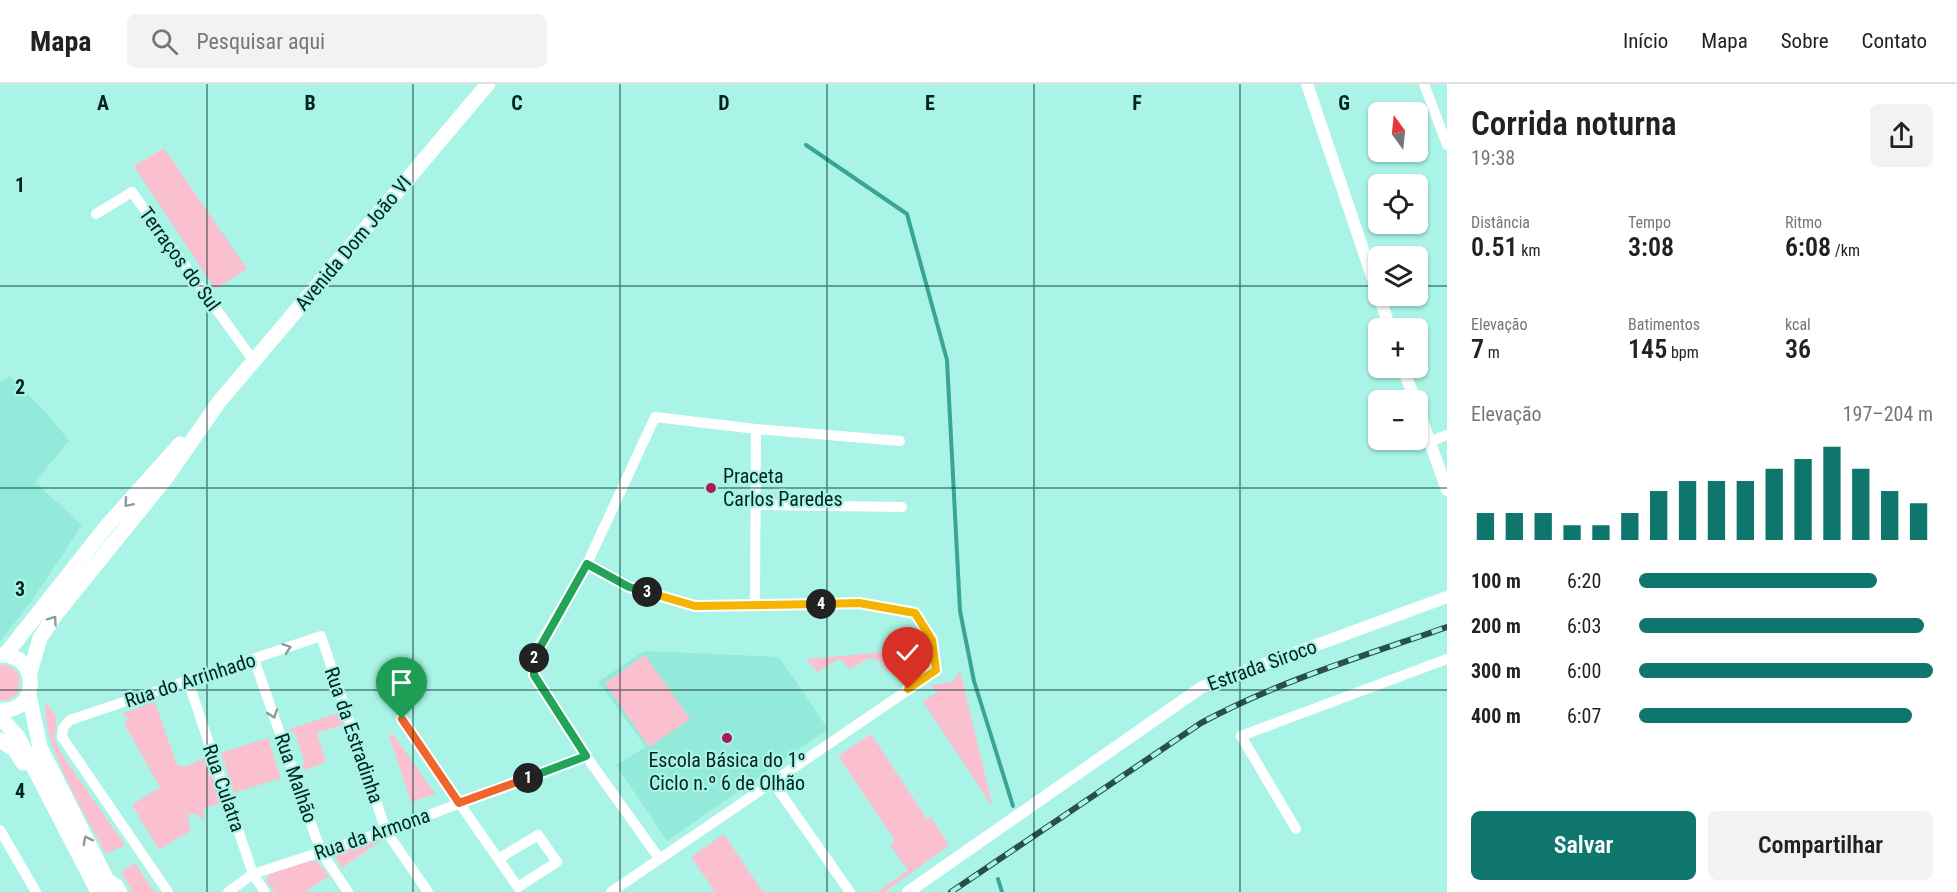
<!DOCTYPE html>
<html lang="pt">
<head>
<meta charset="utf-8">
<style>
  body { margin:0; font-family:"Roboto Condensed",sans-serif; background:#f2f2f2; color:#222; height:100vh; display:flex; flex-direction:column; font-size:22px; white-space:nowrap }
  * { box-sizing:border-box; margin:0 }
  p { font-size:20px; color:#767676 }
  .icon { flex:none; width:33px; height:33px; fill:none; stroke:currentColor; stroke-width:2; stroke-linecap:round; stroke-linejoin:round }
  .map { position:relative; flex:1; overflow:hidden }
  .drawer { display:flex; flex-direction:column; background:#fff; width:510px }
  .drawer>* { flex:none }
  .needle { width:39px; rotate:345deg }
  .tools { position:absolute; left:1368px; top:18px; display:grid; gap:12px }
  .tools a { display:grid; place-items:center; width:60px; height:60px; border-radius:9px; background:#fff; box-shadow:0 2px 4px #0004; font-size:30px }
  .pin { position:absolute; display:grid; place-items:center; width:51px; height:51px; color:#fff; margin:-62px -26px; border-radius:50% 50% 50% 0; rotate:-45deg; box-shadow:0 0 6px #0007 }
  .pin .icon { rotate:45deg }
  .km { position:absolute; width:30px; height:30px; margin:-15px; border-radius:50%; background:#222; color:#fff; font-size:16px; line-height:30px; text-align:center }
  .round { display:grid; place-items:center; flex:none; width:63px; height:63px; border-radius:9px; background:#f2f2f2 }
  .headline { display:flex; align-items:center; justify-content:space-between; height:102px; padding:0 24px }
  h1 { font-size:33px; font-weight:600; line-height:45px }
  .metrics { display:grid; grid-template-columns:repeat(3,1fr); gap:9px; height:102px; padding:6px 24px }
  .metrics div { display:grid; align-content:center }
  .metrics b { font-size:26px; font-weight:600 }
  .metrics small { font-size:16px; font-weight:400 }
  .metrics p { font-size:16px }
  .chart { height:168px; padding:12px 24px }
  .chart p { display:flex; justify-content:space-between }
  .chart svg { width:100%; height:108px; margin-top:6px; stroke:#0f766e; stroke-width:6 }
  .action { display:flex; gap:12px; margin-top:auto; padding:12px 24px }
  .action a { flex:1; height:69px; border-radius:9px; background:#0f766e; color:#fff; font-size:24px; font-weight:600; line-height:69px; text-align:center }
  .action a+a { background:#f2f2f2; color:#222 }
  ul { padding:0 24px; list-style:none; font-size:20px }
  li { display:grid; grid-template-columns:96px 72px 1fr; align-items:center; height:45px }
  li i { height:15px; border-radius:8px; background:#0f766e }
  header { display:flex; align-items:center; gap:36px; box-sizing:border-box; height:84px; padding:0 30px; background:#fff; border-bottom:2px solid #e0e0e0 }
  header strong { font-size:28px }
  nav { display:flex; gap:33px; margin-inline-start:auto; font-size:21px }
  .search { width:420px; height:54px; background:#f2f2f2; display:flex; align-items:center; gap:15px; box-sizing:border-box; padding:0 21px; border-radius:9px; color:#767676; font-size:22px }
  main { display:flex; flex:1; min-height:0 }
  .map>svg:first-child { display:block }
  .built { fill:#93eadb }
  .green { fill:#fbc0cf }
  .lines { fill:none; stroke-linecap:round; stroke-linejoin:round }
  .stream { stroke:#39a596; stroke-width:4 }
  .minor { stroke:#fff; stroke-width:10 }
  .tertiary { stroke:#fff; stroke-width:12 }
  .secondary { stroke:#fff; stroke-width:15 }
  .rail-casing { stroke:#27504a; stroke-width:6 }
  .rail { stroke:#a9f4e6; stroke-width:4; stroke-dasharray:11; stroke-linecap:butt }
  .oneway { stroke:#8e9c9a }
  .split-1-casing { stroke:#fff; stroke-width:12 }
  .split-2-casing { stroke:#fff; stroke-width:12 }
  .split-3-casing { stroke:#fff; stroke-width:12 }
  .split-4-casing { stroke:#fff; stroke-width:12 }
  .split-5-casing { stroke:#fff; stroke-width:12 }
  .split-1 { stroke:#f0652b; stroke-width:8 }
  .split-2 { stroke:#22a559; stroke-width:8 }
  .split-3 { stroke:#22a559; stroke-width:8 }
  .split-4 { stroke:#f5b400; stroke-width:8 }
  .split-5 { stroke:#f5b400; stroke-width:8 }
  .grid { fill:none; stroke:#03231f; stroke-width:1.5; stroke-opacity:0.55 }
  .poi-dot { fill:#a91a58; stroke:#a9f4e6; stroke-width:2 }
  .labels { text-anchor:middle; dominant-baseline:central; stroke-width:4.5; stroke-linejoin:round; paint-order:stroke }
  .street-label { font-size:20px; fill:#03231f; stroke:#a9f4e6 }
  .poi-label { font-size:20px; fill:#03231f; stroke:#a9f4e6; text-anchor:start }
  .grid-label { font-size:20px; text-anchor:middle; font-weight:bold; fill:#03231f; stroke:#a9f4e6; stroke-width:4.5; stroke-linejoin:round; paint-order:stroke }
</style>
</head>
<body>
<header>
<strong>Mapa</strong>
<div class="search"><svg class="icon" aria-label="search" viewBox="0 0 24 24"><circle cx="10" cy="10" r="6"/><path d="M15 15l6 6"/></svg>Pesquisar aqui</div>
<nav><a>Início</a><a>Mapa</a><a>Sobre</a><a>Contato</a></nav>
</header>
<main>
<div class="map">
<svg width="1447" height="808" viewBox="0 0 1447 808">
  <rect width="100%" height="100%" fill="#a9f4e6"/>
  <!-- built -->
  <path class="built" d="M10,292L51,334L69,357L35,398L82,441L33,515L0,558V298Z
    M644,567L779,573L828,645L667,757L616,681L646,663L598,598Z"/>
  <!-- green -->
  <path class="green" d="M164,64L247,185L215,205L134,82Z
    M896,567L907,578L888,589L880,577L869,574L850,585L839,575L817,588L806,575Z
    M645,571L690,635L649,663L605,599Z
    M0,580L12,583L20,592L18,609L8,616H0Z
    M960,587L993,724L923,617L937,609L931,601L953,598Z
    M46,618L56,632L55,656L63,672L125,761L106,770C87,733 40,659 46,618Z
    M155,618L177,681L184,683L206,674L222,718L203,725L205,733L199,734L197,729L188,731L190,747L159,766L132,721L160,703L124,640L128,636L123,629Z
    M341,628L345,640L317,649L326,678L304,686L302,681L305,680L295,648L291,649L290,645Z
    M393,649V650L435,710L411,718L389,652Z
    M871,650L927,735L931,733L949,761L885,808H878L908,786L890,761L895,757L838,672Z
    M268,654L281,694L234,709L221,669Z
    M724,750L760,804L764,808H715L691,773Z
    M385,754L342,784L334,771L335,769Z
    M311,777H317L329,792L305,808H275L266,797L270,788Z
    M135,779L153,806L155,808H133L121,788Z"/>
  <g class="lines">
    <!-- stream -->
    <path class="stream" d="M806,61L907,130L947,276L960,527L974,597L1013,722
      M998,795L1002,808"/>
    <!-- minor -->
    <path class="minor" d="M1424,0L1447,61
      M96,130L132,108L253,276
      M1429,358L1447,351
      M756,421L902,423
      M587,480L629,503L695,522L859,519L915,529L932,556L936,587L611,808
      M755,521L756,345
      M254,575L321,768L348,808
      M188,597L253,790L265,808
      M402,635C440,691 479,748 518,803L557,778L538,751L498,775
      M772,697L850,808
      M1296,745L1241,652L1447,575
      M0,746L36,808
      M659,774L586,672L534,591V570L587,480L655,333L756,345L900,357
      M106,793L118,800L122,808
      M168,808L62,653L63,644L70,636L321,552L386,747L428,808
      M228,808L253,790L386,747L586,672"/>
    <!-- tertiary -->
    <path class="tertiary" d="M1307,0L1378,210
      M1379,212L1390,244
      M1403,284L1415,316
      M1418,325L1447,406
      M908,808L1202,603L1447,513"/>
    <!-- secondary -->
    <path class="secondary" d="M0,571C41,569 40,630 0,626
      M5,571L106,443L180,360
      M30,589L40,554L56,530L166,394L219,318L488,0
      M29,611L40,663L113,808
      M0,633L18,653L98,808
      M0,656L15,666L23,679"/>
    <defs>
      <path id="rail" d="M951,808L1201,639C1279,597 1363,572 1447,543"/>
    </defs>
    <!-- rail casing -->
    <use href="#rail" class="rail-casing"/>
    <!-- rail -->
    <use href="#rail" class="rail"/>
  </g>
  <!-- one-way arrows -->
  <defs><path id="oneway-chevron" d="M-2-3.5L2.5 0L-2 3.5" fill="none" stroke-width="1.6" stroke-linecap="round" stroke-linejoin="round" transform="scale(1.5)"/></defs>
  <g class="oneway">
    <use href="#oneway-chevron" transform="translate(128 419) rotate(131)"/>
    <use href="#oneway-chevron" transform="translate(53 536) rotate(-55)"/>
    <use href="#oneway-chevron" transform="translate(287 564) rotate(-19)"/>
    <use href="#oneway-chevron" transform="translate(273 630) rotate(71)"/>
    <use href="#oneway-chevron" transform="translate(87 756) rotate(-117)"/>
  </g>
  <g class="lines">
    <defs>
      <path id="split-1" d="M402,635L459,719L528,694"/>
      <path id="split-2" d="M528,694L586,672L534,591V574"/>
      <path id="split-3" d="M534,574L587,480L629,503L647,508"/>
      <path id="split-4" d="M647,508L695,522L821,520"/>
      <path id="split-5" d="M821,520L859,519L915,529L932,556L936,586L908,605"/>
    </defs>
    <!-- split-1 casing -->
    <use href="#split-1" class="split-1-casing"/>
    <!-- split-2 casing -->
    <use href="#split-2" class="split-2-casing"/>
    <!-- split-3 casing -->
    <use href="#split-3" class="split-3-casing"/>
    <!-- split-4 casing -->
    <use href="#split-4" class="split-4-casing"/>
    <!-- split-5 casing -->
    <use href="#split-5" class="split-5-casing"/>
    <!-- split-1 -->
    <use href="#split-1" class="split-1"/>
    <!-- split-2 -->
    <use href="#split-2" class="split-2"/>
    <!-- split-3 -->
    <use href="#split-3" class="split-3"/>
    <!-- split-4 -->
    <use href="#split-4" class="split-4"/>
    <!-- split-5 -->
    <use href="#split-5" class="split-5"/>
  </g>
  <!-- grid -->
  <path class="grid" d="M207,0V808M413,0V808M620,0V808M827,0V808M1034,0V808M1240,0V808M0,202H1378M1418,202H1447M0,404H1447M0,606H1447"/>
  <!-- markers -->
  <g class="poi-dot">
    <circle cx="711" cy="404" r="6"/>
    <circle cx="727" cy="654" r="6"/>
  </g>
  <g class="labels">
    <!-- street labels -->
    <g class="street-label">
      <text transform="translate(353 159) rotate(-50)">Avenida Dom João VI</text>
      <text transform="translate(180 175) rotate(54)">Terraços do Sul</text>
      <text transform="translate(1262 581) rotate(-20)">Estrada Siroco</text>
      <text transform="translate(190 596) rotate(-18)">Rua do Arrinhado</text>
      <text transform="translate(354 651) rotate(71)">Rua da Estradinha</text>
      <text transform="translate(296 694) rotate(71)">Rua Malhão</text>
      <text transform="translate(224 704) rotate(71)">Rua Culatra</text>
      <text transform="translate(372 750) rotate(-19)">Rua da Armona</text>
    </g>
    <!-- poi labels -->
    <g class="poi-label">
      <text x="723" y="392">Praceta<tspan x="723" dy="23">Carlos Paredes</tspan></text>
      <text x="727" y="676" text-anchor="middle">Escola Básica do 1º<tspan x="727" dy="23">Ciclo n.º 6 de Olhão</tspan></text>
    </g>
  </g>
  <g class="grid-label">
    <text x="103" y="26">A</text>
    <text x="310" y="26">B</text>
    <text x="517" y="26">C</text>
    <text x="724" y="26">D</text>
    <text x="930" y="26">E</text>
    <text x="1137" y="26">F</text>
    <text x="1344" y="26">G</text>
    <text x="20" y="108">1</text>
    <text x="20" y="310">2</text>
    <text x="20" y="512">3</text>
    <text x="20" y="714">4</text>
  </g>
</svg>
<div class="tools">
<a><svg class="needle" viewBox="-14 -14 28 28"><path d="M0-13l5 13h-10z" fill="#e53935"/><path d="M0 13l5-13h-10z" fill="#767676"/></svg></a>
<a><svg class="icon" aria-label="locate" viewBox="0 0 24 24"><circle cx="12" cy="12" r="6"/><path d="M12 2v4M12 18v4M2 12h4M18 12h4"/></svg></a>
<a><svg class="icon" aria-label="layers" viewBox="0 0 24 24"><path d="M12 4l9 5-9 5-9-5zM3 14l9 5 9-5"/></svg></a>
<a>+</a>
<a>−</a>
</div>
<div class="pin" style="left:402px;top:635px;background:#1e9e55"><svg class="icon" aria-label="arrive" viewBox="0 0 24 24"><path d="M6 21V4h12l-3 4 3 4H6"/></svg></div>
<div class="pin" style="left:908px;top:605px;background:#d93025"><svg class="icon" aria-label="check" viewBox="0 0 24 24"><path d="M5 12l5 5 9-10"/></svg></div>
<b class="km" style="left:528px;top:694px">1</b>
<b class="km" style="left:534px;top:574px">2</b>
<b class="km" style="left:647px;top:508px">3</b>
<b class="km" style="left:821px;top:520px">4</b>
</div>
<section class="drawer">
<div class="headline"><div><h1>Corrida noturna</h1><p>19:38</p></div><a class="round"><svg class="icon" aria-label="share" viewBox="0 0 24 24"><path d="M12 15V3M7 8l5-5 5 5M5 13v7h14v-7"/></svg></a></div>
<div class="metrics">
<div><p>Distância</p><b>0.51<small> km</small></b></div>
<div><p>Tempo</p><b>3:08</b></div>
<div><p>Ritmo</p><b>6:08<small> /km</small></b></div>
</div>
<div class="metrics">
<div><p>Elevação</p><b>7<small> m</small></b></div>
<div><p>Batimentos</p><b>145<small> bpm</small></b></div>
<div><p>kcal</p><b>36</b></div>
</div>
<div class="chart"><p><span>Elevação</span>197–204 m</p>
<svg viewBox="0 0 160 44" preserveAspectRatio="none"><path d="M5 44V33M15 44V33M25 44V33M35 44V38M45 44V38M55 44V33M65 44V24M75 44V20M85 44V20M95 44V20M105 44V15M115 44V11M125 44V6M135 44V15M145 44V24M155 44V29"/></svg>
</div>
<ul>
<li><b>100 m</b>6:20<i style="width:81%"></i></li>
<li><b>200 m</b>6:03<i style="width:97%"></i></li>
<li><b>300 m</b>6:00<i style="width:100%"></i></li>
<li><b>400 m</b>6:07<i style="width:93%"></i></li>
</ul>
<div class="action"><a>Salvar</a><a>Compartilhar</a></div>
</section>
</main>
</body>
</html>
